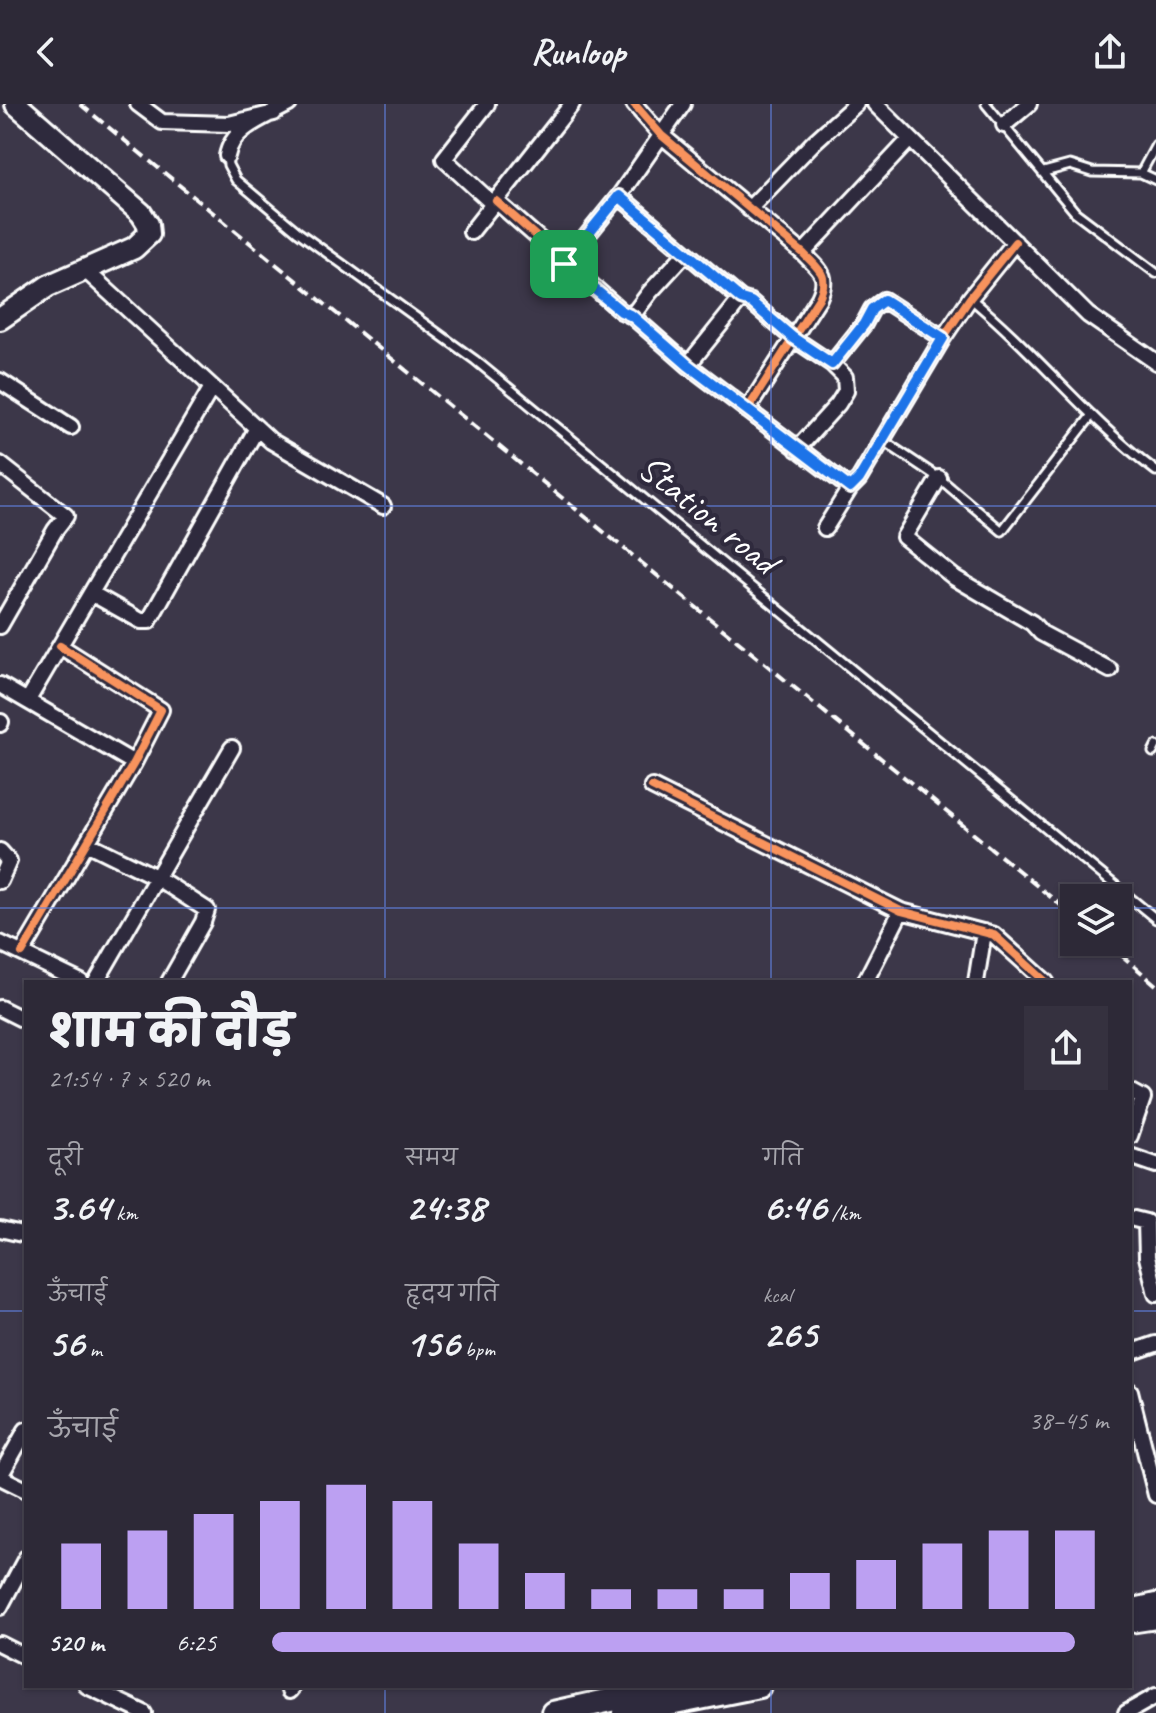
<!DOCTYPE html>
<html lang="hi">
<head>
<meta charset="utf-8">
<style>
  body { margin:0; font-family:Caveat,"Playpen Sans Deva",sans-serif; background:#35313f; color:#f1f3f6; height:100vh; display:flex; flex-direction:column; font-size:30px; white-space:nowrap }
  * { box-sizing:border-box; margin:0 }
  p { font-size:26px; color:#a7a6ad }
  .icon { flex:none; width:44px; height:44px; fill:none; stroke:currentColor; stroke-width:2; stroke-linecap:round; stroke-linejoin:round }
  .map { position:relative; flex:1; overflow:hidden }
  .details { position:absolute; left:24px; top:876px; width:1108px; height:708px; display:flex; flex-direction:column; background:#2d2937; border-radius:0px; box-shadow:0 2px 6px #0004,0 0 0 2px #484552 }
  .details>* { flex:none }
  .tools { position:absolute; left:1060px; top:780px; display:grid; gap:16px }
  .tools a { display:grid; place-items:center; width:72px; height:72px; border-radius:0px; background:#2d2937; box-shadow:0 2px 6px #0004,0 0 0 2px #484552; font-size:40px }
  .pin { position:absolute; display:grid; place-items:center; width:68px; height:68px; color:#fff; margin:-34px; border-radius:16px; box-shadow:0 4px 12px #0006 }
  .round { display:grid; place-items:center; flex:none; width:84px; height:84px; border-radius:0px; background:#35313f }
  .overview { display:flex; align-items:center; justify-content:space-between; height:136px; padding:0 24px }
  h1 { font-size:44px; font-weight:800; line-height:60px }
  .figures { display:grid; grid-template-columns:repeat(3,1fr); gap:12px; height:136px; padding:8px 24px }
  .figures div { display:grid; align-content:center }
  .figures b { font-size:40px; font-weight:800 }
  .figures small { font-size:22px; font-weight:400 }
  .figures p { font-size:22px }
  .chart { height:224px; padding:16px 24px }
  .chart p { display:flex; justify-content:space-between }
  .chart svg { width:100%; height:144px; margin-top:8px; stroke:#bca0f2; stroke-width:6 }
  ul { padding:0 24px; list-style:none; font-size:26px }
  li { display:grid; grid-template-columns:128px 96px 1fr; align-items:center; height:60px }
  li i { height:20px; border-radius:10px; background:#bca0f2 }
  header { display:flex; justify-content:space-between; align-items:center; height:104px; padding:0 24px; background:#2d2937; font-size:36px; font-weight:800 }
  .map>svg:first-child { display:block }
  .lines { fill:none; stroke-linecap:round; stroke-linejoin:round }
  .lane-casing { stroke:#fff; stroke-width:13 }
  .street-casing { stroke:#fff; stroke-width:20 }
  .secondary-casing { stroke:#fff; stroke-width:26 }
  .primary-casing { stroke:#fff; stroke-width:28 }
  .lane { stroke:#2f2a3d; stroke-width:7 }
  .street { stroke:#2f2a3d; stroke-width:14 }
  .secondary { stroke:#2f2a3d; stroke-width:20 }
  .primary { stroke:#2f2a3d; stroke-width:22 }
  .rail { stroke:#fff; stroke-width:4; stroke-dasharray:12 6; stroke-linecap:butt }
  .cycleway-casing { stroke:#2f2a3d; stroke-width:13 }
  .cycleway { stroke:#f8935d; stroke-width:8 }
  .route-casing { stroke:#fff; stroke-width:16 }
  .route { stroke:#1a73e8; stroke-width:10 }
  .grid { fill:none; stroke:#6183e4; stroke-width:2; stroke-opacity:0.55 }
  .labels { text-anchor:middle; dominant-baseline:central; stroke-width:8; stroke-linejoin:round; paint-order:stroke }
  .street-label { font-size:38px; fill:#fff; stroke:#2f2a3d }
</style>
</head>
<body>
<header><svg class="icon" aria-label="back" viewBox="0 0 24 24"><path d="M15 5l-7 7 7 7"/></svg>Runloop<svg class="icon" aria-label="share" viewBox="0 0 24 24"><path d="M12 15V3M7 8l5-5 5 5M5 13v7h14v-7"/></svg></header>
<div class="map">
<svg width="1156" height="1609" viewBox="0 0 1156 1609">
  <rect width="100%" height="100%" fill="#3c3749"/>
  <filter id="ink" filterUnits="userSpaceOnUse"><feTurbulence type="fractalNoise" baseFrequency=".0125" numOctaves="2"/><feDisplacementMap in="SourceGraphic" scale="16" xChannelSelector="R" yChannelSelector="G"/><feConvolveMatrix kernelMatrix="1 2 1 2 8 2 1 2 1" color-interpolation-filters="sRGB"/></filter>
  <g filter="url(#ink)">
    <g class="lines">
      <defs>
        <path id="lane" d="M986,0L1075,108L1156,169
          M227,53L228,61L236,76L298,128L475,256L1156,815
          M1044,68L1070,61L1092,68L1141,69L1156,41
          M1141,69L1156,76
          M970,194C1036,248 1088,316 1156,367
          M882,336L939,374L1002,427L1092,311
          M1153,648L1156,642"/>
        <path id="street" d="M138,0L162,18L229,20L274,9
          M487,0L444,55L493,100
          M634,0L661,31L803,149C819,166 830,170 819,194L747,306
          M875,0L1088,211L1156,258
          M1004,21L1029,0
          M227,52C232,23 266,13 289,0
          M619,92L741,195L751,198L793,234L832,260L845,273L846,287L838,300L797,345
          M496,97L621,207L632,212L688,261L850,384L859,375L943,234L970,194L1015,138
          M749,105L815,37L856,0
          M471,128L572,0
          M803,149L910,35
          M564,160L619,92L683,0
          M85,166L271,337L383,402
          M632,212L650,188L685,150
          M832,260L864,220L872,205L884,196L943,234
          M688,261L741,195
          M0,277L71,323
          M0,360L66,412L55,426L0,522
          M939,374L904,433L955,474L1032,519L1041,529L1110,566
          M825,424L850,384
          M91,489L141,517H149L257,324
          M0,581L134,659
          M28,596L212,283
          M0,620L1,618
          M652,683L901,807L994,831L1046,878
          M87,739L156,773L207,806L203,818L169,878
          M0,747L9,757L0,777
          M0,839L81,878
          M22,849L134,659L161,606L60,542
          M96,878L232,644
          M865,878L901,807
          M976,878L984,828
          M0,904L26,917
          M1130,987L1143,994L1130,1032
          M1130,1052L1156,1061
          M1130,1114L1146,1118L1147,1153L1156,1190
          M0,1125L26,1131
          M1130,1249L1156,1240
          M1130,1287L1156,1391
          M0,1372L26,1326
          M0,1373L26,1386
          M0,1503L26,1454
          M0,1540L26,1553
          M87,1582L144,1609
          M289,1587L293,1582
          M1126,1609L1156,1592"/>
        <path id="secondary" d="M0,215L48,182L134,144L149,130L148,120L141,109L16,0
          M1130,1518L1156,1514"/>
        <path id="primary" d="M1130,1507L1156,1501
          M553,1609L674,1582
          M625,1609L759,1582"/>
      </defs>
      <!-- lane casing -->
      <use href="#lane" class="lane-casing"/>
      <!-- street casing -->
      <use href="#street" class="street-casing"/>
      <!-- secondary casing -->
      <use href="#secondary" class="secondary-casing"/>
      <!-- primary casing -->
      <use href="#primary" class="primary-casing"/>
      <!-- lane -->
      <use href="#lane" class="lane"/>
      <!-- street -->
      <use href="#street" class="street"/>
      <!-- secondary -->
      <use href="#secondary" class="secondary"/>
      <!-- primary -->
      <use href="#primary" class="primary"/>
      <!-- rail -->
      <path class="rail" d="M80,0L1074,812
        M1106,838L1156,881"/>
      <defs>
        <path id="cycleway" d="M634,0L661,31L803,149C819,166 830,170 819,194L747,306
          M496,97L621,207L632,212L688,261L850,384L859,375L943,234L970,194L1015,138
          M652,683L901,807L994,831L1046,878
          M22,849L134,659L161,606L60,542"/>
      </defs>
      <!-- cycleway casing -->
      <use href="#cycleway" class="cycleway-casing"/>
      <!-- cycleway -->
      <use href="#cycleway" class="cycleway"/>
    </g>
  </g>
  <g class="lines" filter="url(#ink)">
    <defs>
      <path id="route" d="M619,92L741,195L751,198L793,234L832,260L864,220L872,205L884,196L943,234L859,375L850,384L688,261L632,212L621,207L564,160Z"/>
    </defs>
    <!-- route casing -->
    <use href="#route" class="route-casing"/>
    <!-- route -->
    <use href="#route" class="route"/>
  </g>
  <!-- grid -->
  <path class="grid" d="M385,0V878M771,0V878M0,402H1156M0,804H1074M1118,804H1156M0,1207H26M1130,1207H1156M385,1582V1609M771,1582V1609"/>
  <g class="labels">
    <!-- street labels -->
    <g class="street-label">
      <text transform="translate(708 410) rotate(39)">Station road</text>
    </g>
  </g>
</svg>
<div class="tools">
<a><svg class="icon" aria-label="layers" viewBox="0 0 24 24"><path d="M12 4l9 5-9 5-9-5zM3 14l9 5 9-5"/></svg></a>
</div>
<div class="pin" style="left:564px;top:160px;background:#1e9e55"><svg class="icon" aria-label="arrive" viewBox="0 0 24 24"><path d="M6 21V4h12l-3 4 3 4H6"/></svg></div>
<section class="details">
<div class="overview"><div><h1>शाम की दौड़</h1><p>21:54 · 7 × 520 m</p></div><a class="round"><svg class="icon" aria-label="share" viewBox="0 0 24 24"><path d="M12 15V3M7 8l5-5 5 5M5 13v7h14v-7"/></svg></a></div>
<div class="figures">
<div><p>दूरी</p><b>3.64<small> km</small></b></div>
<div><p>समय</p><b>24:38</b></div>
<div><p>गति</p><b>6:46<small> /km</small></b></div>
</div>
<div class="figures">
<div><p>ऊँचाई</p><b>56<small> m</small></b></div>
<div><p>हृदय गति</p><b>156<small> bpm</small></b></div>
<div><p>kcal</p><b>265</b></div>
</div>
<div class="chart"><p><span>ऊँचाई</span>38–45 m</p>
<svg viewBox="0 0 160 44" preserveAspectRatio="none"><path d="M5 44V24M15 44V20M25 44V15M35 44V11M45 44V6M55 44V11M65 44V24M75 44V33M85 44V38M95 44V38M105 44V38M115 44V33M125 44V29M135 44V24M145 44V20M155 44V20"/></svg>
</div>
<ul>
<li><b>520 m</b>6:25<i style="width:96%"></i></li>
</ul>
</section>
</div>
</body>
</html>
